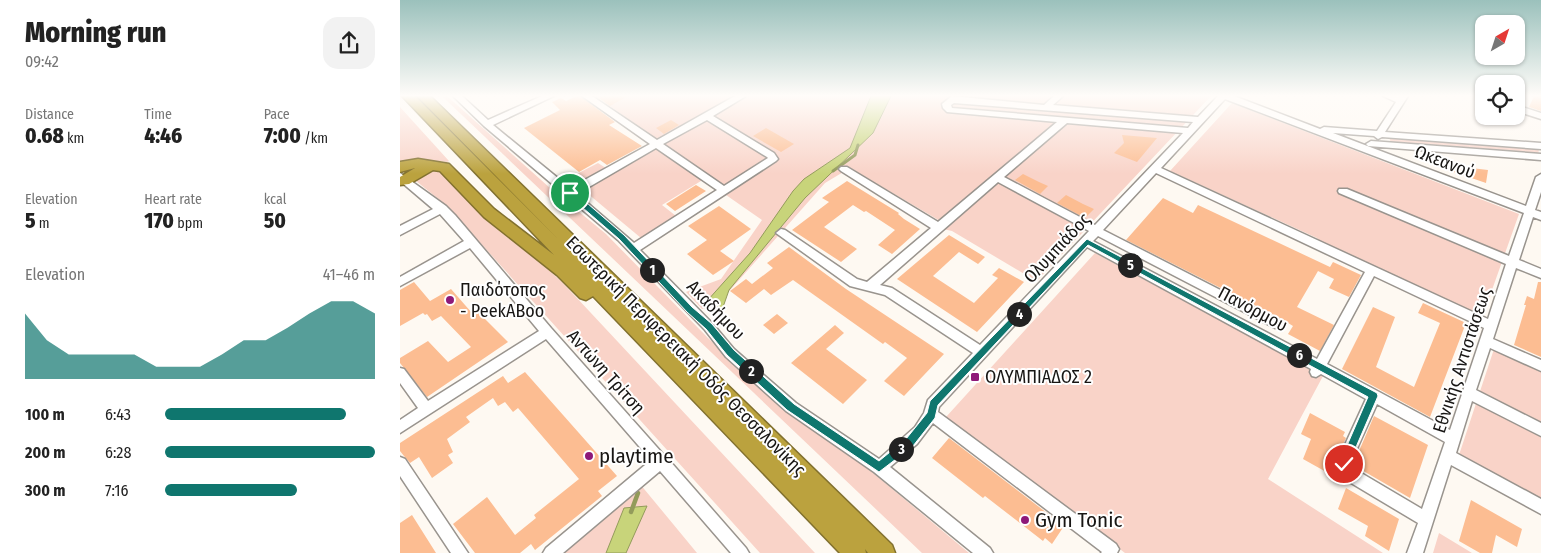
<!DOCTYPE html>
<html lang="en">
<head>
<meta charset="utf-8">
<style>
  body { margin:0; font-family:"Fira Sans Condensed",sans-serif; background:#f2f2f2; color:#222; height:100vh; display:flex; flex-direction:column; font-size:19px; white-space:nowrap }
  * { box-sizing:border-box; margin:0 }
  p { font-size:16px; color:#767676 }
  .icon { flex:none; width:28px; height:28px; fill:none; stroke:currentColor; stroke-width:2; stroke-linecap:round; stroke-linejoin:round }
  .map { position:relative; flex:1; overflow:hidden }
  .drawer { display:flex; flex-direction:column; background:#fff; width:400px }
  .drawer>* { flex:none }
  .needle { width:32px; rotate:39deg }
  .controls { position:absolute; left:1075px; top:15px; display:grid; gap:10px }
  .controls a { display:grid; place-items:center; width:50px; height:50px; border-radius:10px; background:#fff; box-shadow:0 1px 4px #0004; font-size:25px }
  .pin { position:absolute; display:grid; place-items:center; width:42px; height:42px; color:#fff; margin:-21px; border:2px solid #fff; border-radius:50%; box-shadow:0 1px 5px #0007 }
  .km { position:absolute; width:25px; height:25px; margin:-12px; border-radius:50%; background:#222; color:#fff; font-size:14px; line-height:25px; text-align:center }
  .round { display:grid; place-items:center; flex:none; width:52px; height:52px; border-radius:15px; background:#f2f2f2 }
  .overview { display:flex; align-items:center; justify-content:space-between; height:85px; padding:0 25px }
  h1 { font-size:28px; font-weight:800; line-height:38px }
  .stats { display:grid; grid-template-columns:repeat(3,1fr); gap:8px; height:85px; padding:5px 25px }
  .stats div { display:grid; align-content:center }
  .stats b { font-size:21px; font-weight:800 }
  .stats small { font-size:14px; font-weight:400 }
  .stats p { font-size:14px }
  .chart { height:140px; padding:10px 25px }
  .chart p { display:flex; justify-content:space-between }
  .chart svg { width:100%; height:90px; margin-top:5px; fill:#0f766e; opacity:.7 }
  ul { padding:0 25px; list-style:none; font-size:16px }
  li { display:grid; grid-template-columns:80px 60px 1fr; align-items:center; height:38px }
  li i { height:12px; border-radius:6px; background:#0f766e }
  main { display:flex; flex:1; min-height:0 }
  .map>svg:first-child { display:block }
  .green { fill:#f9d3c8 }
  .water { fill:#c8d47a; stroke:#939b5b }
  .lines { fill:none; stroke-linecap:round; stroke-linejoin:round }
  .stream-far1 { stroke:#939b5b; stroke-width:3 }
  .stream { stroke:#939b5b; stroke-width:4.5 }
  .building { fill:#fcbd92 }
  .minor-casing { stroke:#99948e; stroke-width:3 }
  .highway-casing { stroke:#82712f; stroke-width:3 }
  .minor { fill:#fff; fill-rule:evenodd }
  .highway { fill:#bba23e; fill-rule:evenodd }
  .route { fill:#0f766e; stroke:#fff }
  .poi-dot { fill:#8e1979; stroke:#fff; stroke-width:2 }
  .labels { text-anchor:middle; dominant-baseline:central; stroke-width:4; stroke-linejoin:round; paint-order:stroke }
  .street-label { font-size:18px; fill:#181614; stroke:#fff }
  .poi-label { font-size:18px; fill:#181614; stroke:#fff; text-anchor:start }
  .near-poi-label { font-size:21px; fill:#181614; stroke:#fff; text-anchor:start }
</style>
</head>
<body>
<main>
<section class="drawer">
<div class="overview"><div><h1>Morning run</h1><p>09:42</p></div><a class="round"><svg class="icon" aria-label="share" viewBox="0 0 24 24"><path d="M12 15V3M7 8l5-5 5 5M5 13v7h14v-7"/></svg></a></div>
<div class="stats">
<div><p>Distance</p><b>0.68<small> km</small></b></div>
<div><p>Time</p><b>4:46</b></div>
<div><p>Pace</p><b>7:00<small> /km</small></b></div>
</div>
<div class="stats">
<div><p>Elevation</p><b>5<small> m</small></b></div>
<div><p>Heart rate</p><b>170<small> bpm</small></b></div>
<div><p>kcal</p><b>50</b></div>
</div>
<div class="chart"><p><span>Elevation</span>41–46 m</p>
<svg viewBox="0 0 160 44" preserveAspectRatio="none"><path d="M0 44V12L10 25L20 32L30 32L40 32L50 32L60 38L70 38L80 38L90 32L100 25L110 25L120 19L130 12L140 6L150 6L160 12V44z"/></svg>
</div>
<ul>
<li><b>100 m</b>6:43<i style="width:86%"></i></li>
<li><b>200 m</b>6:28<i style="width:100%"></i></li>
<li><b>300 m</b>7:16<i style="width:63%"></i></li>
</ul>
</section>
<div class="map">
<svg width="1141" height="553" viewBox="0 0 1141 553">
  <rect width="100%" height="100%" fill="#fef9f2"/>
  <!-- green -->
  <path class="green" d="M47,96L150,188L206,234L308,338L372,396L460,462L569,553H522L43,97Z
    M196,96H811L635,283L636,281L552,231L543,229L547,225L450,168L425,183L316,306L302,309L286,292L321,279L362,220L326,195L332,191L309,176L262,205L276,216L241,238L169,178L198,163L212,172L263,144Z
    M832,103L1119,214L1082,318L922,245L917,238L770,171Z
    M0,107L49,161L47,162L25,160L38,169L70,203L105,230L162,282L415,553H360L47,206L5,172L0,162Z
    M989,136L1139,148L1138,156L991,144Z
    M695,253L923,376L868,479L983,553H725L546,417Z
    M1094,349L1141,372V499L1059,455Z
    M240,484L297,553H160Z
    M1039,533L1072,553H1033Z"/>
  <!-- water -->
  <path class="water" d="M471,96H491L473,133L405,198L329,290L322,310L307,301L350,253L393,191L404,179L450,148Z
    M247,506L226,553H206L224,508Z"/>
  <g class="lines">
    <!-- stream-far1 -->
    <path class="stream-far1" d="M433,171L455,155L458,145"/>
    <!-- stream -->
    <path class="stream" d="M231,512L238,493"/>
  </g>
  <!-- building -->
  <path class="building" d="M176,96H180L215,122L209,125L242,146L207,165L200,160L179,172L124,128L160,110L152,102L161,98L166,101Z
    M203,96H228L210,106L199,98Z
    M1134,96H1141V111L1129,107Z
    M271,120L279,125L264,134L256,128Z
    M366,128L394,144L381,152L353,136Z
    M722,135L757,138L737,162L714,153L724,143Z
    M1046,165L1088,170L1086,183L1045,169Z
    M623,174L639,182L648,186L640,194L615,180Z
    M447,181L499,213L498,214L504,219L520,229L492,254L478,245L495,230L466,211L464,212L453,205L424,227L457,249L441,262L392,230L429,202L422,198Z
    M296,185L306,191L275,211L266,204Z
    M666,195L683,204L694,209L685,218L657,203Z
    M763,198L793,213L798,205L930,267L933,262L961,275L949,297L929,288L934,279L918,271L897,307L934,325L920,351L888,334L893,326L880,318L726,240Z
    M319,206L351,229L320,251L334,261L313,275L287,254L307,240L288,226Z
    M549,235L585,257L578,264L559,252L533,276L574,303L598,278L592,275L599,268L624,282L577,332L497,279Z
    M389,247L446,289L544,354L504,396L484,381L507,358L485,342L483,344L393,280L371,295L364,289L346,303L330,291L346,279L352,284L373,268L367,263Z
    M14,282L30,301L51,289L72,313L76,310L108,342L27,397L0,363V358L28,341L48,362L71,347L41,316L32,321L27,314L25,315L23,313L0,326V290Z
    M1138,282H1141V357L1114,345L1126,305H1124L1127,296L1134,299Z
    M1023,303L1066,323L1030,417L942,369L973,307L995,317L976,367L1014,387L1040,323L1018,313Z
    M377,314L388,323L374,334L363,325Z
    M435,325L444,333L426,349L467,380L443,404L391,363Z
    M125,372L217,476L198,491L202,496L135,550L131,544L120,553H75L53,524L87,497L115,535L136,518L134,515L179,479L118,408L113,412L105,402L98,406L93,398L66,417L70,422L47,439L53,452L48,455L53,463L32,478L19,457L10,463L4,456L0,451V443L103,376L108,383Z
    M910,413L945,432L943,436L946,438L938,456L935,455L928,473L903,459L911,439L901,434Z
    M974,416L1028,445L1010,498L953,465Z
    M549,438L664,526L652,544L645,538L643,541L585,496L583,498L532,458Z
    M946,488L999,519L989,551L965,536L968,526L938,509Z
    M1071,500L1122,529L1117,547L1096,535L1092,553H1080L1059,541Z
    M12,515L36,553H0V523Z"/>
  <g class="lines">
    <defs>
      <path id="minor" d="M53,96H62L88,120L142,96H154L93,125L170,188L250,144L182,96H192L257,140L335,96H346L313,116L374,153L378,159L376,161L240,250L313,324L334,349L396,403L479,459L515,427L524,413L528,400L573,353L485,295L450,286L376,233L381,229L385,230L457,279L467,282L531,228L441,171L439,169L441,167H447L538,222L657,122L547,112L543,108L542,104L552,96L644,105L654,96H663L653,105L798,117L818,96H834L920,129L924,127L977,131L996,102L983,96H1008L985,132L1141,143V149L982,137L978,139L974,136L933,133L1126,206L1136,177L1141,174V192L1135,210L1141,212V220L1133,217L1119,260L1141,269V278L1116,268L1093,339L1141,360V371L1090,348L1076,390L1141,423V436L1072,401L1056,453L1141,499V514L1051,465L1023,553H1007L1018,523L941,477L937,468L938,460L966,399L921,374L916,377L912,376L910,372L911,369L687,247L539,407L538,412L716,544L719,549L717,553H701L702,552L533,423L517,444L490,467L590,548L593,553H573L474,472L386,411L326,357L305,330L218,240L84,126ZM825,99L1124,213L1109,256L947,189H939L938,191L939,193L1106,264L1088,319L761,168ZM554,103L793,122L788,128L552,108L551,105ZM307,120L367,157L368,158L324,186L263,144ZM667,123L783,133L695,225L604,177ZM256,148L317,190L234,243L177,194ZM756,173L965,272L917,359L693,241L698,236L871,326L875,328L879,326L881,323L879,320L703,230ZM598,182L689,231L580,345L492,288L480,285ZM974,276L1084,328L1050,430L927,364ZM977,404L1045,442L1022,509L951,467L952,460Z
        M1077,96H1084V100Z
        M1116,105L1141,113V119L1116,111Z
        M971,141L1141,154V160L968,146L966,144Z
        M0,173L46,206L55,215L151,328L263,454L267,455L269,460L346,548L349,553H331L260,471L163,553H143L146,548L251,460L146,339L0,433V420L18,408L0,383V368L4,369L28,401L139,331L70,248L0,286V277L64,241L40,214L0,235V226L33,209L0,181Z
        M0,457L5,459L68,553H51L0,476Z"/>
      <path id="highway" d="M2,96H15L158,239L17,96H30L492,545L495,553H468L465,549L466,553H440L193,296L186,300L180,298L157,275L84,217L40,171L33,170L9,184L0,185V177L15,168L0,172V162L18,159L49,164L94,209L154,255Z"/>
    </defs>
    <!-- minor casing -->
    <use href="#minor" class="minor-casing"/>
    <!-- highway casing -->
    <use href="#highway" class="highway-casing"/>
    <!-- minor -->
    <use href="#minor" class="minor"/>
    <!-- highway -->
    <use href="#highway" class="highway"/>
  </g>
  <!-- sky -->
  <linearGradient id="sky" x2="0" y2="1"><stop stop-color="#9bc1bc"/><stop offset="0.55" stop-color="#fffcf9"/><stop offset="1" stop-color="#fffcf9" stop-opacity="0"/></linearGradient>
  <rect width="1141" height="174" fill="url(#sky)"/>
  <!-- route -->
  <path class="route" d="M168,191H173L224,235L292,307L312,324L334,350L394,404L479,461L506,439L527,413L530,401L687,239L977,393L978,396L947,468H940L939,464L968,397L688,245L538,405L535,418L513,446L479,472L387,410L327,355L306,329L287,312L219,239L168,195Z"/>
  <!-- markers -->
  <g class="poi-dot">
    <circle cx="50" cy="300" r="5"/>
    <rect x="570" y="372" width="10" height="10" rx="2.5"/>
    <circle cx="189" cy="456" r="5"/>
    <circle cx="625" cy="520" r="5"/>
  </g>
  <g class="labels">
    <!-- street labels -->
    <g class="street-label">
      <text transform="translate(1045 162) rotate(21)">Ωκεανού</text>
      <text transform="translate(657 248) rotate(-47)">Ολυμπιάδος</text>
      <text transform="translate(853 309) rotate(28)">Πανόρμου</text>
      <text transform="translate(316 310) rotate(46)">Ακαδήμου</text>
      <text transform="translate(286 356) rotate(45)">Εσωτερική Περιφερειακή Οδός Θεσσαλονίκης</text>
      <text transform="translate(1062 360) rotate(-72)">Εθνικής Αντιστάσεως</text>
      <text transform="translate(206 372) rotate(48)">Αντώνη Τρίτση</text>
    </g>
    <!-- poi labels -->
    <g class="poi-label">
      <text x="60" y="290">Παιδότοπος<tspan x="60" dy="21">- PeekABoo</tspan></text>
      <text x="585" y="377">ΟΛΥΜΠΙΑΔΟΣ 2</text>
    </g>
    <!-- near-poi labels -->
    <g class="near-poi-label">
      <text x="199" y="456">playtime</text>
      <text x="635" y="520">Gym Tonic</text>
    </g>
  </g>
</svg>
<div class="controls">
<a><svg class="needle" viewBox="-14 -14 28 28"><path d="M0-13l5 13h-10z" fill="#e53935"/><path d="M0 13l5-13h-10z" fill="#767676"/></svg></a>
<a><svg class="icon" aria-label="locate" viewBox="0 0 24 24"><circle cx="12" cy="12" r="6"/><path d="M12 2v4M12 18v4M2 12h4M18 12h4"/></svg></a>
</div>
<div class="pin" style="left:170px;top:193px;background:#1e9e55"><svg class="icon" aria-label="arrive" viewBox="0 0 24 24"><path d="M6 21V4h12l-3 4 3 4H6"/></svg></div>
<div class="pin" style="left:944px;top:464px;background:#d93025"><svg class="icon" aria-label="check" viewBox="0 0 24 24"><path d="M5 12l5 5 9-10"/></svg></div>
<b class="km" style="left:252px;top:270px">1</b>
<b class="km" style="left:351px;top:371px">2</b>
<b class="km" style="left:501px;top:449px">3</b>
<b class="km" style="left:619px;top:314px">4</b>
<b class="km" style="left:730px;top:265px">5</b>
<b class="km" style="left:899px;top:355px">6</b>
</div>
</main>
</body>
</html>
